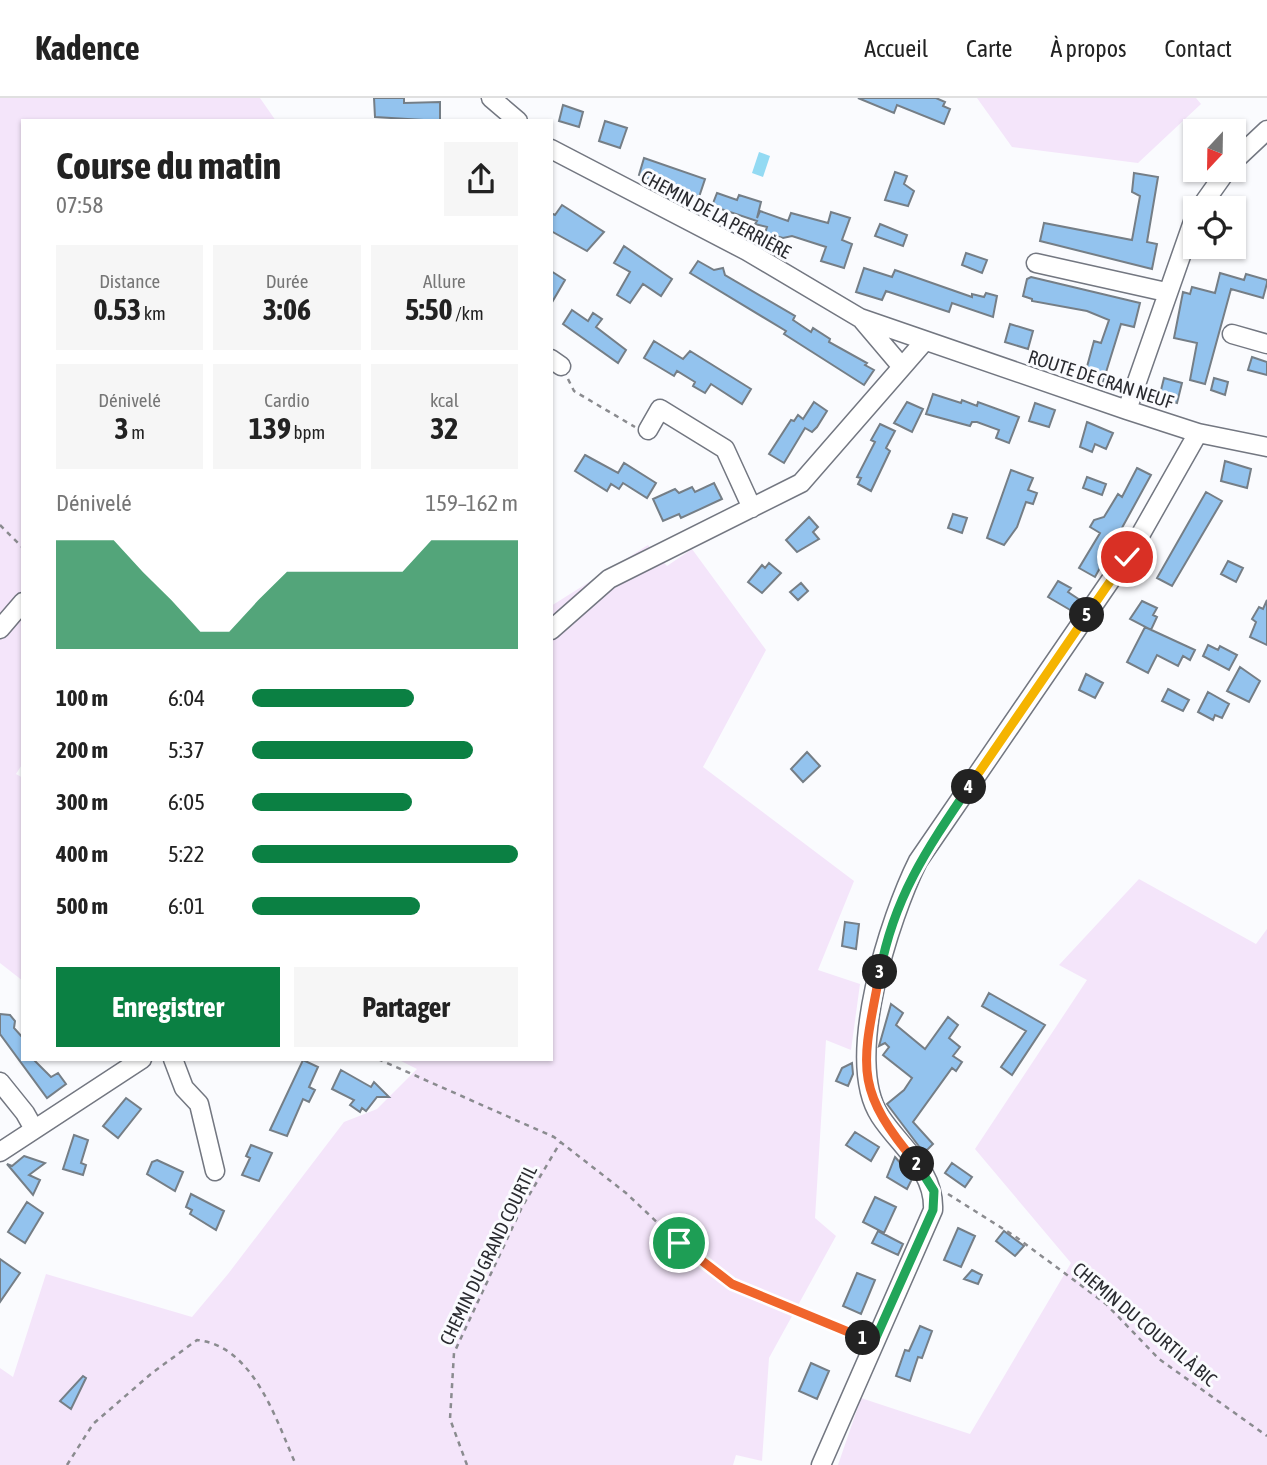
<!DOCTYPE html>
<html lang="fr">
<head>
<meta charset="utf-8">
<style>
  body { margin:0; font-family:"Asap Condensed",sans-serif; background:#f6f6f6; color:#222; height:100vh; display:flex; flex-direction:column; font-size:26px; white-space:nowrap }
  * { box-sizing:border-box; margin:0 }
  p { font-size:23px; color:#767676 }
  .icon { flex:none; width:38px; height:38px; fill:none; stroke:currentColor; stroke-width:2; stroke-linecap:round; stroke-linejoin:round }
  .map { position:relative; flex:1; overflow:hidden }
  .drawer { position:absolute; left:21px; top:21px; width:532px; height:942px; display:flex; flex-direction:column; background:#fff; border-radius:0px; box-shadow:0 2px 5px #0004 }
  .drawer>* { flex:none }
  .needle { width:46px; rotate:202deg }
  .controls { position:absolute; left:1183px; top:21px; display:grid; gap:14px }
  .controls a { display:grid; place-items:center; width:63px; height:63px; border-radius:0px; background:#fff; box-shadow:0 2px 5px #0004; font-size:35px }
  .pin { position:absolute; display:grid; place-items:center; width:60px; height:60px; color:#fff; margin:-30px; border:4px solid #fff; border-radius:50%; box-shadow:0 2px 7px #0007 }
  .km { position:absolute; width:35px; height:35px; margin:-18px; border-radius:50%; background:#222; color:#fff; font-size:19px; line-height:35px; text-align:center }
  .round { display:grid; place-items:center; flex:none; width:74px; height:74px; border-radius:0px; background:#f6f6f6 }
  .summary { display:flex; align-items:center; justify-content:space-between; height:119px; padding:0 35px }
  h1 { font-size:38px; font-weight:700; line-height:52px }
  .stats { display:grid; grid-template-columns:repeat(3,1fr); gap:10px; height:119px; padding:7px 35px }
  .stats div { display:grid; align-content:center; border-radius:0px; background:#f6f6f6; text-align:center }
  .stats b { font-size:30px; font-weight:700 }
  .stats small { font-size:19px; font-weight:400 }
  .stats p { font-size:19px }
  .chart { height:196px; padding:14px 35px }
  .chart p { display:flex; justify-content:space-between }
  .chart svg { width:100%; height:126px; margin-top:7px; fill:#0b8043; opacity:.7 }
  .cta { display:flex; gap:14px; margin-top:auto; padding:14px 35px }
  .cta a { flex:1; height:80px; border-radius:0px; background:#0b8043; color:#fff; font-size:28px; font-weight:700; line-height:80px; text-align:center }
  .cta a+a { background:#f6f6f6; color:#222 }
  ul { padding:0 35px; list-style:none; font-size:23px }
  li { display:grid; grid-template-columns:112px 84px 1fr; align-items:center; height:52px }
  li i { height:18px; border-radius:9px; background:#0b8043 }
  header { display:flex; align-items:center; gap:42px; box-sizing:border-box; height:98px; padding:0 35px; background:#fff; border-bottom:2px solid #e0e0e0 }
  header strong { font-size:33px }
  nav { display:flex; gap:38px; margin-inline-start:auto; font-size:24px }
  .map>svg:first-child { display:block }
  .green { fill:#f4e5fa }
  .water { fill:#93daf3 }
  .building { fill:#93c3ee; stroke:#757e86; stroke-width:2 }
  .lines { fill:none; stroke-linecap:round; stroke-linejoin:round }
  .minor-casing { stroke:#737781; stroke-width:21 }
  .path { stroke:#8a8b8f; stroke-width:2.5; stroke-dasharray:5 5; stroke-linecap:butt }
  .minor { stroke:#fff; stroke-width:18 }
  .split-1-casing { stroke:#fff; stroke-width:14 }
  .split-2-casing { stroke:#fff; stroke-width:14 }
  .split-3-casing { stroke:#fff; stroke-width:14 }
  .split-4-casing { stroke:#fff; stroke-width:14 }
  .split-5-casing { stroke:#fff; stroke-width:14 }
  .split-6-casing { stroke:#fff; stroke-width:14 }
  .split-1 { stroke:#f0652b; stroke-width:9 }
  .split-2 { stroke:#22a559; stroke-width:9 }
  .split-3 { stroke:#f0652b; stroke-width:9 }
  .split-4 { stroke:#22a559; stroke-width:9 }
  .split-5 { stroke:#f5b400; stroke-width:9 }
  .split-6 { stroke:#f5b400; stroke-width:9 }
  .labels { text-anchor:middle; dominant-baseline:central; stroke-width:6; stroke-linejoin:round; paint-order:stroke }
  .street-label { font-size:19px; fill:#2a2b30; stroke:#fafbfe }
</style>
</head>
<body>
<header>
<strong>Kadence</strong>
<nav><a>Accueil</a><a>Carte</a><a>À propos</a><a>Contact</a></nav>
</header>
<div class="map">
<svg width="1267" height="1367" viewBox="0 0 1267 1367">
  <rect width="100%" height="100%" fill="#fafbfe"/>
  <!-- green -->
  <path class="green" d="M0,0H260L276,23H23V665L16,676L23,680V883L0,865Z
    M977,0H1196L1201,6L1138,65L1012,49Z
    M648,447L667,468L692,451L766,552L703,669L854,783L818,872L860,886L851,952L826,942L815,1120L836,1138L769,1260L762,1363L736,1357L733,1367H0V1270L13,1279L46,1176L192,1219L228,1176L344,1024L377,1011L417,971L397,961H551V508Z
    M1139,781L1256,846L1267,831V1367H838L861,1300L970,1336L1071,1165L975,1051L1087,882L1059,867Z"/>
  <!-- water -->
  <path class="water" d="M759,54L770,58L763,79L752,75Z"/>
  <!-- building -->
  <path class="building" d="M374,0H404V5L440,4V23L375,19Z
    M858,0H936L945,4L943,8L950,11L944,26L897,7L894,15Z
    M563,7L583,14L579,29L559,23Z
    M605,23L627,30L620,50L599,43Z
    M644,60L705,81L699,99L639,77Z
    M895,74L907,78L904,86L914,93L908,108L885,102Z
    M1134,75L1158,79L1147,144L1157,146L1152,171L1040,143L1044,125L1132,142L1140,98L1132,94Z
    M717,95L737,102L739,97L761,104L757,120L760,113L788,123L791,115L828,125L831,114L850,120L842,142L852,146L844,170L821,163L826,149L792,138L783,140L765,135L767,129L755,126L757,123L712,108Z
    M562,107L604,134L587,153L551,133V115L555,117Z
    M880,126L907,137L903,148L875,138Z
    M624,148L672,181L661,198L643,186L630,205L617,197L630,174L614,165Z
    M966,155L987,162L982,175L962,167Z
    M698,163L714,172L723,170L725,177L795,218L793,222L811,234L813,230L830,241L829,244L867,265L865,267L874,272L864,287L784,236L786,233L690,175Z
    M864,170L892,179L895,172L972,199V196L984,199L986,195L997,198L993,219L952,205L949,214L886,193L882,202L856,194Z
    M551,173L565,182L551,206Z
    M1220,175L1244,182L1246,176L1267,182V185L1263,200L1231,191L1205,286L1190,282L1197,245L1174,240L1183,194L1190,196L1192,189L1215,195Z
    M1031,179L1140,205L1134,229L1121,226L1103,284L1085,276L1094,243L1101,245L1109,222L1087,213L1032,203V201L1023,198L1027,181Z
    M572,212L588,223L593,215L602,221L596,229L626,252L618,265L563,226Z
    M1010,226L1033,233L1028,251L1005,244Z
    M654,243L683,261L690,253L751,291L742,306L711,286L705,295L693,288L695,284L677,273L674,278L644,260Z
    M1252,259L1267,264V277L1248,272Z
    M1164,280L1182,285L1177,305L1159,300Z
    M1214,280L1228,284L1225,297L1211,292Z
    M933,296L961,305L962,302L977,308L978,304L1019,319L1009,345L996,340L999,332L977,324H972L970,328L926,316Z
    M814,304L827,313L817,329L812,334L805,330L784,365L769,356L791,322L794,323L798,317L803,321Z
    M907,304L923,311L912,334L894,325Z
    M1035,305L1055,312L1049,329L1029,323Z
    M1087,324L1113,335L1106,351L1095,346L1092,354L1080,349Z
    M880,326L895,333L886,350L890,353L871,393L858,386L861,380L857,379L875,344L871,342Z
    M585,357L618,375L624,365L656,385L647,400L623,385L619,391L611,386L607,393L575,373Z
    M1225,363L1251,371L1247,390L1221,383Z
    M1137,370L1151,377L1095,479L1079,470L1100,435L1090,429L1094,422L1104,419L1118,396L1122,399Z
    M1011,372L1033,380L1028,392L1037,395L1033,406L1026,404L1017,429L1004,447L987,440Z
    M1087,379L1106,386L1102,397L1083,390Z
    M714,385L722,401L681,420L679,416L663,423L653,401L675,391L679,395L692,389L695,394Z
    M1206,394L1222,403L1172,488L1157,480Z
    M953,416L967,420L962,435L948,430Z
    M809,419L818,429L813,434L819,441L797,454L786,442Z
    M1228,463L1243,470L1236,484L1221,476Z
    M769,465L781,475L762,495L748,484L762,467L765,470Z
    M1058,483L1071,490L1068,494L1080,502L1072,513L1048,499Z
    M801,485L808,493L798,502L790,494Z
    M1267,502V547L1250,539L1256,524L1252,521L1259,509L1263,511Z
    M1142,503L1157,510L1153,517L1157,519L1151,532L1130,521Z
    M1145,529L1195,552L1190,562L1183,558L1178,568L1157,557L1148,575L1127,564Z
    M1208,547L1218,552L1220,548L1237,557L1229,572L1203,558Z
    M1240,569L1260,583L1249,604L1227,593Z
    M1086,576L1103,585L1095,600L1079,592Z
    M1168,591L1189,602L1183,613L1162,603Z
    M1208,594L1229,606L1222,620L1215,617L1213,622L1198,614Z
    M807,654L820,668L803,684L791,671Z
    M845,824L859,826L856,851L842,848Z
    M989,895L1045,927L1012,977L1001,969L1026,933L982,908Z
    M891,906L903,915L896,927L925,951L948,919L958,927L949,940L960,949L953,958L962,964L956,973L952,970L913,1024L933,1046L924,1055L887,1006L904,992L912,980L883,957L889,949L885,945L879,948Z
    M0,916L10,917L15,923L14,930L23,940V961H33L51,979L58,975L66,986L47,1000L0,936Z
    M303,962L318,969L309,989L315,992L309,1004L303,1001L287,1038L270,1032Z
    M852,965L853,976L848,988L836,983L842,970Z
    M341,972L371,989L374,984L389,999H377L366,1013L362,1010L360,1014L350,1007L354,1002L332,991Z
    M126,1000L141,1011L118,1040L103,1028Z
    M855,1034L879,1049L871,1063L846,1047Z
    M74,1037L88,1042L81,1065L86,1067L83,1077L63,1071Z
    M251,1047L272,1055L259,1083L242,1077L250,1060L246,1058Z
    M24,1058L45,1065L29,1077L40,1082L33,1097L7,1066L12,1068Z
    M895,1059L913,1079L907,1091L887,1079Z
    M157,1062L183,1074L175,1093L147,1076L152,1064Z
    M952,1065L972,1079L965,1089L945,1075Z
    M191,1096L224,1113L216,1132L190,1116L192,1112L186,1109Z
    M875,1099L896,1109L884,1135L863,1124Z
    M27,1104L43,1115L25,1145L8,1134Z
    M958,1130L975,1138L961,1169L944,1162Z
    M878,1133L903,1146L898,1157L872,1145Z
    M1004,1133L1024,1148L1015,1158L996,1143Z
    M0,1161L20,1175L0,1204Z
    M972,1172L982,1177L978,1186L964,1181Z
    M857,1175L875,1182L861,1216L843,1208Z
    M920,1228L932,1233L922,1260L918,1259L910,1283L896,1278L905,1252L909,1253Z
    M811,1265L829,1273L817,1301L799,1293Z
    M83,1278L86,1280L71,1311L60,1303Z"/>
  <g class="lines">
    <defs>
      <path id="minor" d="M491,0L518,23
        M551,51L747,153L860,220L1127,312L1198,335L1267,349
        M1234,63L1267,32
        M1200,110L1227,72
        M1036,165L1166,194
        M863,223L902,269
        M1232,236L1267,246
        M551,261L561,268
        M1127,312L1195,118
        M648,332L660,311L725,351L752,410
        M0,531L23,504
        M551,532L609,481L801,385L923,245
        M173,961L184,990L199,1006L215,1073
        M0,984L25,1015L34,1031
        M0,1054L142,961
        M821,1367L933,1112C935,1072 900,1049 880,1018C843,962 890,819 918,763L1134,448L1198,335"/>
    </defs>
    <!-- minor casing -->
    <use href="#minor" class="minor-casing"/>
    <!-- path -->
    <path class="path" d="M568,281L574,293L635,329
      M0,427L23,450
      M378,961L554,1039L626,1095L679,1145L732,1186L861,1239
      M948,1096L1016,1139L1106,1206L1159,1261L1267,1338
      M67,1367L93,1326L152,1275L197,1242C254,1248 276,1322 296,1367
      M467,1367L450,1321L454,1255L522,1109L560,1045"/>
    <!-- minor -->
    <use href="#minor" class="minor"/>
  </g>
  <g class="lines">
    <defs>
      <path id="split-1" d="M679,1145L732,1186L863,1240"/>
      <path id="split-2" d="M863,1240L874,1244L933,1112L934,1093L917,1066"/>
      <path id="split-3" d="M880,874C862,968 852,989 917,1066"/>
      <path id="split-4" d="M880,874C894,799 927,751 969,689"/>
      <path id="split-5" d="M969,689L1087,517"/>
      <path id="split-6" d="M1087,517L1127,459"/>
    </defs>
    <!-- split-1 casing -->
    <use href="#split-1" class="split-1-casing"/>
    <!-- split-2 casing -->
    <use href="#split-2" class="split-2-casing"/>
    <!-- split-3 casing -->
    <use href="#split-3" class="split-3-casing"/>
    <!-- split-4 casing -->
    <use href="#split-4" class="split-4-casing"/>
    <!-- split-5 casing -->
    <use href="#split-5" class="split-5-casing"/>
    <!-- split-6 casing -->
    <use href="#split-6" class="split-6-casing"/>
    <!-- split-1 -->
    <use href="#split-1" class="split-1"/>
    <!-- split-2 -->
    <use href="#split-2" class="split-2"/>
    <!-- split-3 -->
    <use href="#split-3" class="split-3"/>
    <!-- split-4 -->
    <use href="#split-4" class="split-4"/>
    <!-- split-5 -->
    <use href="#split-5" class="split-5"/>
    <!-- split-6 -->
    <use href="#split-6" class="split-6"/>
  </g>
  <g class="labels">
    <!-- street labels -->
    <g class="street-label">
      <text transform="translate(716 116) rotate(28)">CHEMIN DE LA PERRIÈRE</text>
      <text transform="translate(1101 281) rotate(18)">ROUTE DE CRAN NEUF</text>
      <text transform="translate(488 1157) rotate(-64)">CHEMIN DU GRAND COURTIL</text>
      <text transform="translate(1145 1226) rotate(40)">CHEMIN DU COURTIL À BIC</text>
    </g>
  </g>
</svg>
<div class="controls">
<a><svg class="needle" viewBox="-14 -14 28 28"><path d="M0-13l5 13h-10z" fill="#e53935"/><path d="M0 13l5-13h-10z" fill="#767676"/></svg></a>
<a><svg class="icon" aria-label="locate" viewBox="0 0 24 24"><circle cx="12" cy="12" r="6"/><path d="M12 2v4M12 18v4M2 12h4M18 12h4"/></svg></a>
</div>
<div class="pin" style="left:679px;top:1145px;background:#1e9e55"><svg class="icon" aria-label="arrive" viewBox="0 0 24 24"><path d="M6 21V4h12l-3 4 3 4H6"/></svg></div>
<div class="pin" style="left:1127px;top:459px;background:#d93025"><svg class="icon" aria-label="check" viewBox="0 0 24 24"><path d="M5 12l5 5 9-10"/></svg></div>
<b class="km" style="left:863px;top:1240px">1</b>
<b class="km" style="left:917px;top:1066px">2</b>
<b class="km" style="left:880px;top:874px">3</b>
<b class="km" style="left:969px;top:689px">4</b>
<b class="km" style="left:1087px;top:517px">5</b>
<section class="drawer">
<div class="summary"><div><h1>Course du matin</h1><p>07:58</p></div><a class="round"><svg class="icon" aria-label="share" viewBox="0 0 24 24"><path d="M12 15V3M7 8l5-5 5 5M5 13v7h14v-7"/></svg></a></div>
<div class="stats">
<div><p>Distance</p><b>0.53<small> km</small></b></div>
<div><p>Durée</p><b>3:06</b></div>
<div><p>Allure</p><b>5:50<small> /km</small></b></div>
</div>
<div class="stats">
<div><p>Dénivelé</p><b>3<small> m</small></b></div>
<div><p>Cardio</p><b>139<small> bpm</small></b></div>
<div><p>kcal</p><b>32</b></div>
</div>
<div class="chart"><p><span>Dénivelé</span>159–162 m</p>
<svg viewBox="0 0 160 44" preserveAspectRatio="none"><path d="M0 44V6L10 6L20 6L30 17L40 27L50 38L60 38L70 27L80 17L90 17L100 17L110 17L120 17L130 6L140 6L150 6L160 6V44z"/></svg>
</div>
<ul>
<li><b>100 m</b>6:04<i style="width:61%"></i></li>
<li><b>200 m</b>5:37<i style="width:83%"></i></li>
<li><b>300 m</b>6:05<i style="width:60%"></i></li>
<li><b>400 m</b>5:22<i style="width:100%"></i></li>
<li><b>500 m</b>6:01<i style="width:63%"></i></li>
</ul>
<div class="cta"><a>Enregistrer</a><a>Partager</a></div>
</section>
</div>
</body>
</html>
